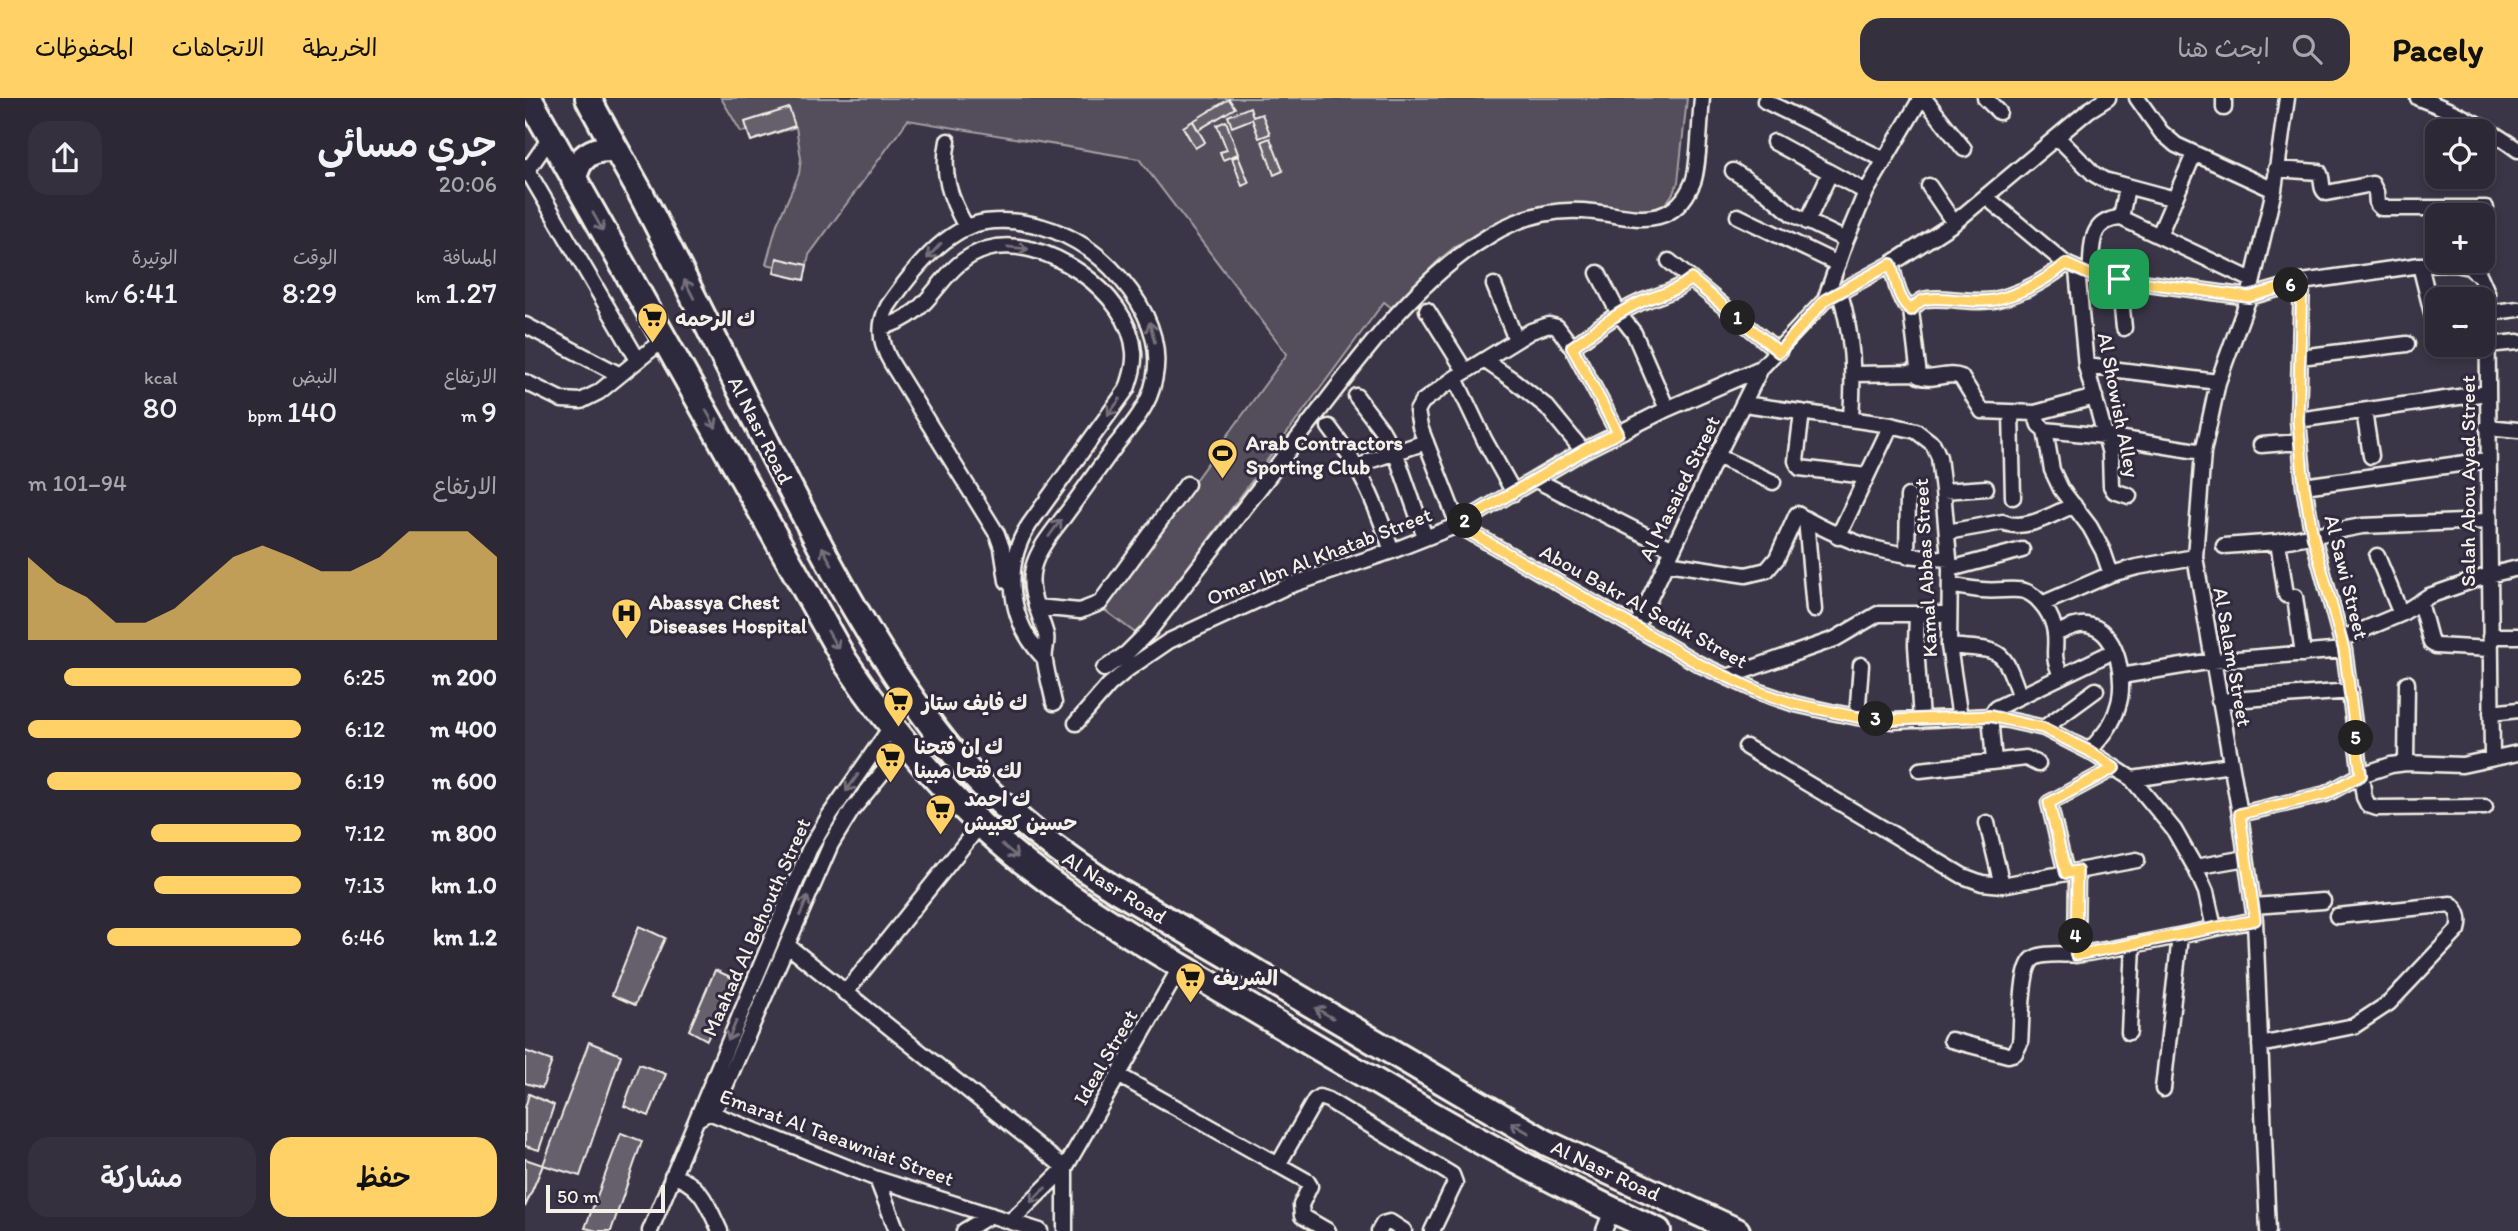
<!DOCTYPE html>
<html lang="ar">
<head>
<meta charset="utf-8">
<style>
  body { margin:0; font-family:Itim,"Playpen Sans Arabic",sans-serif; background:#34303d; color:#f1f3f6; direction:rtl; height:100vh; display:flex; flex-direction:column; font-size:26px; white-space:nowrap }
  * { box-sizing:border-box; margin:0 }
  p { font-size:23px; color:#a6a6ad }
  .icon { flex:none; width:38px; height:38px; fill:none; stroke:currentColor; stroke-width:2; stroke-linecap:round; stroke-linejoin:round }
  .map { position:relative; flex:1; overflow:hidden; direction:ltr }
  .panel { display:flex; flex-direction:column; background:#2c2835; width:525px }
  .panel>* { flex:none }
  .fabs { position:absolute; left:1900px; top:21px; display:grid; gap:14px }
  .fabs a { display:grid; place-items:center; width:70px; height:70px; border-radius:14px; background:#2c2835; box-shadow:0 4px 10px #0003,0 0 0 2px #484450; font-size:35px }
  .scale { position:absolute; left:21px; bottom:18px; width:119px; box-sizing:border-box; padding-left:7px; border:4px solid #f4f1e8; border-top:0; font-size:19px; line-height:24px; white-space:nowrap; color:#f4f1e8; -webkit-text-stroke:5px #2f2a3d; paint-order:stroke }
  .pin { position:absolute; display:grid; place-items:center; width:60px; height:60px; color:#fff; margin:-30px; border-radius:14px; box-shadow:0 4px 10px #0006 }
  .km { position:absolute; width:35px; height:35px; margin:-18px; border-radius:50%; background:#222; color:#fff; font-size:19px; line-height:35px; text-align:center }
  .round { display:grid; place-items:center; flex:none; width:74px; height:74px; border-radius:21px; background:#34303d }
  .overview { display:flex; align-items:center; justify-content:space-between; height:119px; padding:0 28px }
  h1 { font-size:38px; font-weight:600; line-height:52px }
  .figures { display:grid; grid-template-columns:repeat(3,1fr); gap:10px; height:119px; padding:7px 28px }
  .figures div { display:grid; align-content:center }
  .figures b { font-size:30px; font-weight:600 }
  .figures small { font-size:19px; font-weight:400 }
  .figures p { font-size:19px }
  .chart { height:196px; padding:14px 28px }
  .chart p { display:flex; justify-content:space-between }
  .chart svg { width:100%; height:126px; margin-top:7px; fill:#ffd166; opacity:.7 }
  .primary-button { display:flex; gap:14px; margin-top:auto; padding:14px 28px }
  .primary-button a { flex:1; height:80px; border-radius:21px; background:#ffd166; color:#111; font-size:28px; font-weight:600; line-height:80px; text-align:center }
  .primary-button a+a { background:#34303d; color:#f1f3f6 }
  ul { padding:0 28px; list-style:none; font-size:23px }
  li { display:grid; grid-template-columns:112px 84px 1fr; align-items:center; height:52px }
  li i { height:18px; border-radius:9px; background:#ffd166 }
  header { display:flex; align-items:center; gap:42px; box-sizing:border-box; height:98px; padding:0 35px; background:#ffd166; color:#111 }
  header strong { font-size:33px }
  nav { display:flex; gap:38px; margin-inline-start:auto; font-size:24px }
  .search { width:490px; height:63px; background:#34303d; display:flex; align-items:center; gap:18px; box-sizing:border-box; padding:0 24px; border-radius:21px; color:#a6a6ad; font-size:26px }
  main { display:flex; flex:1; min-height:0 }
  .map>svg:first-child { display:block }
  .green { fill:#534e5c; stroke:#a4a0a2; stroke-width:2 }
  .building { fill:#65616c; stroke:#f4f1e8; stroke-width:2 }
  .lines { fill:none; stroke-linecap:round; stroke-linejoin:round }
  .minor-casing { stroke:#f4f1e8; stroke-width:19 }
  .trunk-casing { stroke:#f4f1e8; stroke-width:30 }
  .minor { stroke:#2f2a3d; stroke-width:14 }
  .trunk { stroke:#2f2a3d; stroke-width:24 }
  .oneway { stroke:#747079 }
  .route-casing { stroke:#fff; stroke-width:14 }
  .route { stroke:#ffd166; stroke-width:9 }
  .labels { text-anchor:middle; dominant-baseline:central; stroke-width:6; stroke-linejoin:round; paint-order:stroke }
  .poi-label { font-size:21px; font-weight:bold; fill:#f4f1e8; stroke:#2f2a3d; text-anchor:start }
  .street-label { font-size:21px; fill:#f4f1e8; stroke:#2f2a3d }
</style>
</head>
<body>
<header>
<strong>Pacely</strong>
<div class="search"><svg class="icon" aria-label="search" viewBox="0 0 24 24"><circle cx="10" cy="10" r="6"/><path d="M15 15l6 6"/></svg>ابحث هنا</div>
<nav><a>الخريطة</a><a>الاتجاهات</a><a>المحفوظات</a></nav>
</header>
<main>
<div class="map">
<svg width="1993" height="1133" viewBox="0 0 1993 1133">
  <rect width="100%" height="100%" fill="#3b3647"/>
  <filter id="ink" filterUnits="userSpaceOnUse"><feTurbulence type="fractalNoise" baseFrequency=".0143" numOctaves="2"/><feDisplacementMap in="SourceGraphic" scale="14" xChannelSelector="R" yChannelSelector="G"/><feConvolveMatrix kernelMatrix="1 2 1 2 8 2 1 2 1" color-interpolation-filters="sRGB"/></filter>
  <g filter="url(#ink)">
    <!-- green -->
    <path class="green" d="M196,0H1162L1153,84C1148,98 1140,110 1125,114C1105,120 1081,106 1061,105C1040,105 1018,112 998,119C982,125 963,130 948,138C916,154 892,184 871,213L859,204L613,537L577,510L762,256L614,61L383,22L284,157L279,182L249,175L250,168L241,166L252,126L274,76L276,60L271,29L226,43L222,33L216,34Z"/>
    <!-- building -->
    <path class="building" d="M704,1L710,10L673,32L668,23Z
      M725,9L728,19L737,16L745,36L734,40L727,21L707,29L703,18Z
      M264,10L270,28L226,43L220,24Z
      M668,23L680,44L670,50L658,29Z
      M701,23L713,56L698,62L695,54L702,52L692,27Z
      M745,40L758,73L749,77L737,43Z
      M713,58L724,85L717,88L707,60Z
      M252,160L282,167L279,182L249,175Z
      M114,828L140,840L110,907L87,897Z
      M190,872L210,881L182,942L164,932Z
      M64,944L96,957L55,1078L18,1067Z
      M0,953L27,963L17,990L0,985Z
      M114,966L141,976L124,1018L99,1008Z
      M4,996L29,1007L14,1052L0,1048V1010Z
      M96,1035L117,1043L86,1133H72L60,1130Z
      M0,1061L18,1067L0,1109Z"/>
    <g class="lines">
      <defs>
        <path id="minor" d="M1399,0L1439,51
          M1460,0L1474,14
          M1612,0L1636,34L1651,47L1749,92
          M1699,0V10
          M1893,0C1929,13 1962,29 1993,52
          M1240,3L1360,62
          M1533,40L1569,76L1579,82L1650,101
          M423,43C416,76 425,100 441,129
          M1249,44L1341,94
          M0,68L113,262
          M1751,71L1794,74C1799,81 1794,91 1802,95L1847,86L1851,94L1852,106L1856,110H1961
          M1208,73L1241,94L1267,116L1321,142
          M0,76L25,40
          M1404,88L1429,125
          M1461,99L1541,166L1565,177L1724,199L1777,184L1895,167L1929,166L1944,169L1955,178L1962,194L1967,659
          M1213,118L1313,166
          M1596,120L1602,89
          M1282,124L1305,75
          M1634,137L1669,56
          M1144,163L1254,254
          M1366,166C1371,183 1372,201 1386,212
          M1895,167L1909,223
          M1552,172L1561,268L1585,356L1586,388L1589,393L1604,398
          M1073,175L1094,216L1109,235L1142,311
          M1565,177C1568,151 1562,122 1596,120L1727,182
          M1594,181L1599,230
          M1777,184L1773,322L1779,388L1788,439L1819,552L1839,699L1843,707L1852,710L1960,709
          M969,187L991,242
          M1315,195C1328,239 1329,274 1326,319
          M1300,202L1321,142L1341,94L1396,0
          M902,212L940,273
          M1386,212L1394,278C1407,284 1422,273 1436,279L1457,313L1510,315L1570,299
          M1386,212C1390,208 1393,204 1398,202C1413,197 1448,206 1469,202C1496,196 1520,183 1541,166
          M1962,215L1993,211
          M0,227L95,277
          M357,229C413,216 411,166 462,151C519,135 605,195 609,254C610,267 606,279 602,291L504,427C477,468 484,524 519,560
          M1962,247L1993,244
          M1047,249C1069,233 1091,215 1116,204C1134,197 1150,194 1166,181
          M1775,259L1882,246
          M959,262L988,282L1022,309L1058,353
          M1561,268L1693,284
          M1329,276L1392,275
          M930,280L960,343L989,395
          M0,284L37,302L56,303L74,294L139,241
          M831,298L856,331L872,359L900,439
          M1219,306L1366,327L1391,333L1408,346L1414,359L1418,393L1425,471L1424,548L1435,620
          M1839,313L1846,358
          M1277,314L1271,363L1275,370L1341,378
          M1486,315L1488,399
          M1510,315L1514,327L1520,332L1580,338L1678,354
          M1773,322L1962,295
          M804,329C836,370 850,404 867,453
          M1962,329L1993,332
          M1520,332L1527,372L1536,391L1565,429L1578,453L1586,476
          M1093,335L1047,249L1032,229L1024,227L1006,233L930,280L897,304L892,313L895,329L933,427L1174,566L1235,594L1270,606L1306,614L1332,619L1368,623L1465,618L1519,630L1564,653L1607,681L1649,732L1670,769L1681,794L1689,830
          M1736,347L1775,344
          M1192,358L1248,384
          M844,363L901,344
          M1011,382L1148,451
          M1779,388L1962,362
          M1418,393L1461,390
          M1281,421L1289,512
          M1422,434L1478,424C1500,434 1528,416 1549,407
          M1313,439L1366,327
          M1753,444L1761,497
          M1699,448L1753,444L1837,428L1963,423
          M1382,458L1383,398
          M1852,458L1876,516
          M1142,465L1221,477L1242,472L1252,460L1272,416C1328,448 1360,457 1424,461
          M1425,471L1497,452
          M487,487L482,483L477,450L472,436L367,266C356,248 352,228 363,208C385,176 420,130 460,124C507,118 553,137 586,170C620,205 644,249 624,299C616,317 603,332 591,347C574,370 558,393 541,416C529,432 513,450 508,470C502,495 515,514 521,537C523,546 518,554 520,563C522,577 526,591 529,605
          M1425,487C1436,489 1446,491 1457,492C1486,495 1500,482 1520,510C1525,517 1529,527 1530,535C1532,555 1526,556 1536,577
          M1770,499L1778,556
          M1895,504L1906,545L1911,548L1965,551
          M1517,506L1586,476L1612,469L1670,459
          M511,509L555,513L575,505L662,386
          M1392,516L1391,547L1396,622
          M1111,529L1192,358L1236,270
          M1530,536C1541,531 1554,524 1566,528C1594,536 1601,585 1593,608C1588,627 1577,639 1564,653
          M1965,538H1993
          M1816,541L1876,516L1904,498L1964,477L1993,470
          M1424,548C1475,553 1477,546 1494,597
          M579,571L602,555L625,532C677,465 729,397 781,330C835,260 889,182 967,136C994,120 1026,111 1058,113C1101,115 1145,139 1168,84C1174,70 1175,18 1177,0
          M1596,578L1688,563L1819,552
          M1202,579L1310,541L1353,516H1424
          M1694,603L1826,593
          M1966,615L1993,612
          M1332,619L1336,567
          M551,625L584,587L603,571L644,543L763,488L867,453L933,427L1058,353L1142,311L1236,270L1300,202L1366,166L1429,125L1564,12L1583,0
          M1519,630L1571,592
          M1221,649L1438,778L1457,785L1477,787L1612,762
          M1469,663L1465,618L1471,610L1589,553
          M1881,665L1882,585
          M1395,672L1501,660L1513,666
          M1607,681L1706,667
          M1715,716L1801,696L1836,677L1866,667L1881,665L1937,667L1993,655
          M1462,725L1477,787
          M1670,769L1721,760
          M1541,775L1524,705L1589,670
          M1728,808L1798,803
          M262,847L540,1070
          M1551,857L1552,773
          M320,895L455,727
          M1604,934L1608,847
          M1426,942L1483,957L1490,955L1495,945C1497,927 1495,872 1508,861C1518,853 1543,858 1556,856C1614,847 1672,834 1730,822
          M1735,947L1829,928L1864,905L1933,832C1936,821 1934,814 1926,806L1812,818
          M593,977L782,1083L785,1088L776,1107L777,1118L803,1133
          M1638,991L1655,838
          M176,1011L352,1081L515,1133
          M174,1020L185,1014L193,1005L306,746L327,712L380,647
          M753,1067L790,1002L794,999L803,1002L927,1077L930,1085L907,1133
          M147,1078C176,1085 183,1108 195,1133
          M352,1081L372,1133
          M486,1123L540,1070L656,868
          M125,1133L284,752L304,718L366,629
          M439,1133L466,1117
          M540,1133V1070
          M854,1133L858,1126L865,1124L879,1133
          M1079,1133L1087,1112
          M1743,1133L1730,822L1715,716L1670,459L1678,354L1693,284L1724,199L1749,92L1762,0"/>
        <path id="trunk" d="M4,0L320,563C368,635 423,701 490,757C531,791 576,819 621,847C673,879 727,910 780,942C895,1010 1011,1078 1133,1133
          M63,0C79,31 97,61 114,92C150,161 184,231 219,300C283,425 344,555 435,663C480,715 535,756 593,793L1022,1045L1212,1133
          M49,82C52,60 67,48 90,52"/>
      </defs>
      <!-- minor casing -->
      <use href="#minor" class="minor-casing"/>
      <!-- trunk casing -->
      <use href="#trunk" class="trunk-casing"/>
      <!-- minor -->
      <use href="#minor" class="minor"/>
      <!-- trunk -->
      <use href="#trunk" class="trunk"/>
    </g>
    <!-- one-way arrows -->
    <defs><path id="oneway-shaft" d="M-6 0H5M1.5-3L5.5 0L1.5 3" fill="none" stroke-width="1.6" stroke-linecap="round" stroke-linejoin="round" transform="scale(1.75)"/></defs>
    <g class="oneway">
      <use href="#oneway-shaft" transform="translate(73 124) rotate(61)"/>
      <use href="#oneway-shaft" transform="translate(493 150) rotate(6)"/>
      <use href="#oneway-shaft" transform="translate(409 153) rotate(132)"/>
      <use href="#oneway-shaft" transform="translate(164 191) rotate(-117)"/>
      <use href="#oneway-shaft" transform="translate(627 234) rotate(-104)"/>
      <use href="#oneway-shaft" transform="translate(589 309) rotate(127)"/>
      <use href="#oneway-shaft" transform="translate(186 321) rotate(61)"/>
      <use href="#oneway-shaft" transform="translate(530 430) rotate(-54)"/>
      <use href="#oneway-shaft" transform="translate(302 458) rotate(-118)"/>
      <use href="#oneway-shaft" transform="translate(308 542) rotate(60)"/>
      <use href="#oneway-shaft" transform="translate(327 685) rotate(125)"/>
      <use href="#oneway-shaft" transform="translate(485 753) rotate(40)"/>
      <use href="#oneway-shaft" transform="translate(279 808) rotate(-66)"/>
      <use href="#oneway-shaft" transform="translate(799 915) rotate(-150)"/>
      <use href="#oneway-shaft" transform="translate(207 933) rotate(113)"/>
      <use href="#oneway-shaft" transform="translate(995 1030) rotate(-150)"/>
      <use href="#oneway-shaft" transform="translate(513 1097) rotate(136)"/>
    </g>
  </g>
  <g class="lines" filter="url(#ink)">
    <defs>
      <path id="route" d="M1366,166C1371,183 1372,201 1386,212C1390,208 1393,204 1398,202C1413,197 1448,206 1469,202C1496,196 1520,183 1541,166L1565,177L1724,199L1777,184L1773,323L1779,388L1788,439L1819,552L1836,677L1801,696L1715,716L1730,822L1551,857L1552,773L1541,775L1524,705L1589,670L1564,653L1518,630L1465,618L1368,622L1332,619L1270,606L1235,594L1174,566L933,427L1058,353L1093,335L1047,249C1069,233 1091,215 1116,204C1134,196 1150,194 1166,181L1254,254L1300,202Z"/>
    </defs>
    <!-- route casing -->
    <use href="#route" class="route-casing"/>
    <!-- route -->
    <use href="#route" class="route"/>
  </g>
  <!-- icons -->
  <defs>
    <symbol id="supermarket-pin" viewBox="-11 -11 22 30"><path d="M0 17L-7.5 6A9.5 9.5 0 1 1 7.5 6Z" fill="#ffd166" stroke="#2f2a3d"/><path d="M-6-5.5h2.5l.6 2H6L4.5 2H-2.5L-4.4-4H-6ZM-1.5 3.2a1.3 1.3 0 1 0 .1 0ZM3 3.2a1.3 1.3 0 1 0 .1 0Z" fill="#111"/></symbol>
    <symbol id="stadium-pin" viewBox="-11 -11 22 30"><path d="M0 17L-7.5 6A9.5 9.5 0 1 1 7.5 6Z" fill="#ffd166" stroke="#2f2a3d"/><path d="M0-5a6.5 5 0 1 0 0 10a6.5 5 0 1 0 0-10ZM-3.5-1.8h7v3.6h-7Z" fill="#111"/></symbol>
    <symbol id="hospital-pin" viewBox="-11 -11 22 30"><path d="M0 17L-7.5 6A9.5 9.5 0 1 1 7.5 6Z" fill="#ffd166" stroke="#2f2a3d"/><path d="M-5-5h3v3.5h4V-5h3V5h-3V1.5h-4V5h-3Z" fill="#111"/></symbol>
  </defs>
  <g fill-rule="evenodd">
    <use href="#supermarket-pin" x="110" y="202" width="35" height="47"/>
    <use href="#stadium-pin" x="680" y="338" width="35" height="47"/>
    <use href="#hospital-pin" x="84" y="498" width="35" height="47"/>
    <use href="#supermarket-pin" x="356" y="586" width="35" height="47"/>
    <use href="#supermarket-pin" x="348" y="642" width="35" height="47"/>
    <use href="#supermarket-pin" x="398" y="694" width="35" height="47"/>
    <use href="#supermarket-pin" x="648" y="862" width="35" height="47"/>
  </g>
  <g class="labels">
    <!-- poi labels -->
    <g class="poi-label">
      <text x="150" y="220">ك الرحمه</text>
      <text x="721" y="344">Arab Contractors<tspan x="721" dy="24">Sporting Club</tspan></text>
      <text x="124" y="503">Abassya Chest<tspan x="124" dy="24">Diseases Hospital</tspan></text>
      <text x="397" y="604">ك فايف ستار</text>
      <text x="389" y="648">ك ان فتحنا<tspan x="389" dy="24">لك فتحا مبينا</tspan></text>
      <text x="439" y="700">ك احمد<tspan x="439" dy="24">حسين كعبيش</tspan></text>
      <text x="688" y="879">الشريف</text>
    </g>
    <!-- street labels -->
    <g class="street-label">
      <text transform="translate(1594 307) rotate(79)">Al Showish Alley</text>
      <text transform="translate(236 332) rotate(63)">Al Nasr Road</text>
      <text transform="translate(1942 383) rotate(-90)">Salah Abou Ayad Street</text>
      <text transform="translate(1154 390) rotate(-64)">Al Masaied Street</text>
      <text transform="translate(794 458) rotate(-21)">Omar Ibn Al Khatab Street</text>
      <text transform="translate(1400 470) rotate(-93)">Kamal Abbas Street</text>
      <text transform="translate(1822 479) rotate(76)">Al Sawi Street</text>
      <text transform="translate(1119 508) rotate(29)">Abou Bakr Al Sedik Street</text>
      <text transform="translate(1708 559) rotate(80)">Al Salam Street</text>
      <text transform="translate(590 789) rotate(32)">Al Nasr Road</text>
      <text transform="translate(231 829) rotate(-66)">Maahad Al Behouth Street</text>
      <text transform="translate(580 959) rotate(-60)">Ideal Street</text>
      <text transform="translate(312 1039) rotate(20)">Emarat Al Taeawniat Street</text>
      <text transform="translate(1081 1072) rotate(25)">Al Nasr Road</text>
    </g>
  </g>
</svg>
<div class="fabs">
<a><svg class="icon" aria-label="locate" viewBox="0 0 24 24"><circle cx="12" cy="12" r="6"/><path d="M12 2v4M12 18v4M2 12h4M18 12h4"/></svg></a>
<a>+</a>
<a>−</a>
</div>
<div class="scale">50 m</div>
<div class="pin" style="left:1594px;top:181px;background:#1e9e55"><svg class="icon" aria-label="arrive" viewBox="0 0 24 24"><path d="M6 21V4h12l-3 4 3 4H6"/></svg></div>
<b class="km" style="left:1213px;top:220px">1</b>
<b class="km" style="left:940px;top:423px">2</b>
<b class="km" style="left:1351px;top:621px">3</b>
<b class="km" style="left:1551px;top:838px">4</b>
<b class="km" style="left:1831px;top:640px">5</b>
<b class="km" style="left:1766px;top:187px">6</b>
</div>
<section class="panel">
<div class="overview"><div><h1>جري مسائي</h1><p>20:06</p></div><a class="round"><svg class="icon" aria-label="share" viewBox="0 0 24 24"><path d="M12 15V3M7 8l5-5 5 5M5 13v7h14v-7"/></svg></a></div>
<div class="figures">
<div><p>المسافة</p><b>1.27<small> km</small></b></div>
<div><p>الوقت</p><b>8:29</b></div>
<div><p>الوتيرة</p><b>6:41<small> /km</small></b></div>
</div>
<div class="figures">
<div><p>الارتفاع</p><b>9<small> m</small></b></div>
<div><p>النبض</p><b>140<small> bpm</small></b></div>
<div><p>kcal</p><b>80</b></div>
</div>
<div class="chart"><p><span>الارتفاع</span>94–101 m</p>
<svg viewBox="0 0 160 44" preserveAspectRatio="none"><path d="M0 44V15L10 24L20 29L30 38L40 38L50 33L60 24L70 15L80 11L90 15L100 20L110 20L120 15L130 6L140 6L150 6L160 15V44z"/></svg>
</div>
<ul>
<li><b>200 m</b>6:25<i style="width:87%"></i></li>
<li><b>400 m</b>6:12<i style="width:100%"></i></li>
<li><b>600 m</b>6:19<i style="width:93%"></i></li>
<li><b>800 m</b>7:12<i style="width:55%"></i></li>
<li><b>1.0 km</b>7:13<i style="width:54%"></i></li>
<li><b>1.2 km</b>6:46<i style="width:71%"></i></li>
</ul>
<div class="primary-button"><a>حفظ</a><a>مشاركة</a></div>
</section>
</main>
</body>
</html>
